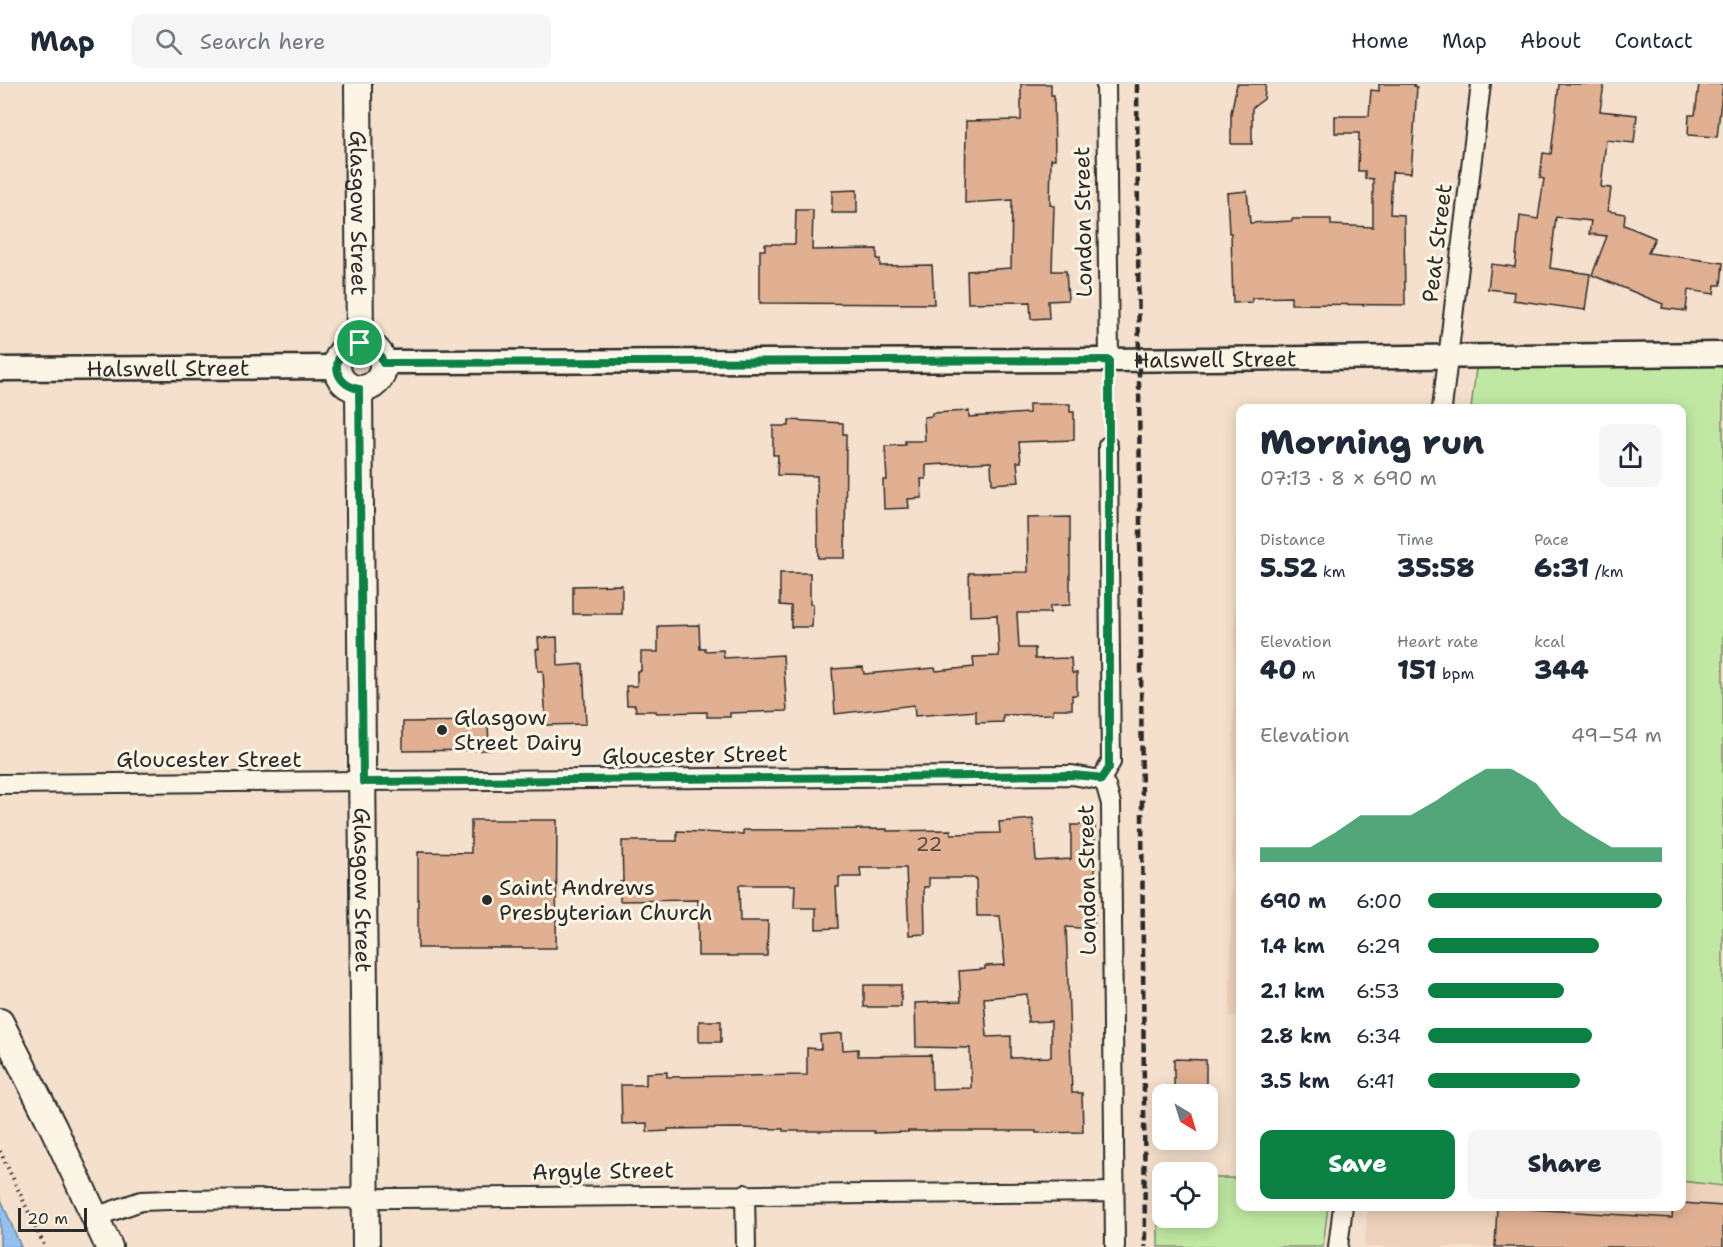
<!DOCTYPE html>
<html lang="en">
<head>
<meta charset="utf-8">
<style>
  body { margin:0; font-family:"Shantell Sans",sans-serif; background:#f6f6f7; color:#1f2937; height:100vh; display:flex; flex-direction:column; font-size:22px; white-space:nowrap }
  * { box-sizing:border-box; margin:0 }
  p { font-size:20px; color:#747a83 }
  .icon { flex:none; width:33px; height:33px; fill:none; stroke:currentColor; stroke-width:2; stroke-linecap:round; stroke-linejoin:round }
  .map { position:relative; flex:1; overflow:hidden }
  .drawer { position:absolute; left:1236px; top:320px; width:450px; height:807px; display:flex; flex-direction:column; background:#fff; border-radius:12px; box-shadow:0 3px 15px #0003 }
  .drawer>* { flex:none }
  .needle { width:39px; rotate:142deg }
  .fabs { position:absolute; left:1152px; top:1000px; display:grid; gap:12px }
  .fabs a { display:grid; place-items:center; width:66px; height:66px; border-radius:12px; background:#fff; box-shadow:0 3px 15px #0003; font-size:30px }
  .scale { position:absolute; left:18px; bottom:15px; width:69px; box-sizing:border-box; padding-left:6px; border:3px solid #2b2b2b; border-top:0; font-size:16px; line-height:21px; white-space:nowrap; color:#2b2b2b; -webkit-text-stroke:4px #fcf5e5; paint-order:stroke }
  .pin { position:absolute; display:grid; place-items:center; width:51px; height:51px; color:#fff; margin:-26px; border:3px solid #fff; border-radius:50%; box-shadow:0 2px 6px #0007 }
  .round { display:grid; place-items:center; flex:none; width:63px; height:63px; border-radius:12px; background:#f6f6f7 }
  .headline { display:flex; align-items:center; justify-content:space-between; height:102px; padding:0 24px }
  h1 { font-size:33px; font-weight:800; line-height:45px }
  .figures { display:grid; grid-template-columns:repeat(3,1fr); gap:9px; height:102px; padding:6px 24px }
  .figures div { display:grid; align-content:center }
  .figures b { font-size:26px; font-weight:800 }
  .figures small { font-size:16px; font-weight:400 }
  .figures p { font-size:16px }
  .chart { height:168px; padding:12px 24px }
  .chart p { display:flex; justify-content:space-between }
  .chart svg { width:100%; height:108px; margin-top:6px; fill:#0b8043; opacity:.7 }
  .cta { display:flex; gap:12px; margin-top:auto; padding:12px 24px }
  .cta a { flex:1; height:69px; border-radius:12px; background:#0b8043; color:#fff; font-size:24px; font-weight:800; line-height:69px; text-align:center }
  .cta a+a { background:#f6f6f7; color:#1f2937 }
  ul { padding:0 24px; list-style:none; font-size:20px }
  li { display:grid; grid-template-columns:96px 72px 1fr; align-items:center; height:45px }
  li i { height:15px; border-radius:8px; background:#0b8043 }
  header { display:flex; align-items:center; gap:36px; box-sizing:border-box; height:84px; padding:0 30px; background:#fff; border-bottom:2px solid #e0e1e3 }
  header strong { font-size:28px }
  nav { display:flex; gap:33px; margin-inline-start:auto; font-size:21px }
  .search { width:420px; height:54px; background:#f6f6f7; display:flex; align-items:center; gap:15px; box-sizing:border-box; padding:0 21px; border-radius:12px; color:#747a83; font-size:22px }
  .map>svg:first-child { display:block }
  .built { fill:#eed2bb }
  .green { fill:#c1e8a3; stroke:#768a67; stroke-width:1.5 }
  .water { fill:#93c0ed; stroke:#69849f; stroke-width:1.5 }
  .building { fill:#e1b093; stroke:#2b2b2b; stroke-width:1.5; fill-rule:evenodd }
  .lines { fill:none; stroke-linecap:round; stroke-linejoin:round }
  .minor-casing { stroke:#2b2b2b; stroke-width:22 }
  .tertiary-casing { stroke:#2b2b2b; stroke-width:27 }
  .secondary-casing { stroke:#2b2b2b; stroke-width:30 }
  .path { stroke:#2b2b2b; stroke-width:4; stroke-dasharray:1.5 4.5; stroke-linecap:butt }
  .minor { stroke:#fcf5e5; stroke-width:18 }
  .tertiary { stroke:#fcf5e5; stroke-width:22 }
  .secondary { stroke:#fcf5e5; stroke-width:26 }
  .rail { stroke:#2b2b2b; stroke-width:4.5; stroke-dasharray:9 4.5; stroke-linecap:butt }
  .route-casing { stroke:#fff; stroke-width:12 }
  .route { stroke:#0b8043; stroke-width:8 }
  .poi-dot { fill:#2b2b2b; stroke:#fcf5e5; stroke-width:2 }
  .labels { text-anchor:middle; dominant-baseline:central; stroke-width:6; stroke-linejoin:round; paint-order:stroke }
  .number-label { font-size:20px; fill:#584c45 }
  .street-label { font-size:22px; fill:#2b2b2b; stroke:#fcf5e5 }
  .poi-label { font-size:22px; fill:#2b2b2b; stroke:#fcf5e5; text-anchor:start }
</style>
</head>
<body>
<header>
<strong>Map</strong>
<div class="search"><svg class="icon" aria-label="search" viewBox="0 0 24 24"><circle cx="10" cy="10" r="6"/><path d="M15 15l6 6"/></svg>Search here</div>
<nav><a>Home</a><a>Map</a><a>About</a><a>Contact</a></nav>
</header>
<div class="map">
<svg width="1723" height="1163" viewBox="0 0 1723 1163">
  <rect width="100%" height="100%" fill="#f4e0cc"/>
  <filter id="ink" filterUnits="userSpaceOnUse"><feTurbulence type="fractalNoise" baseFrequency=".0167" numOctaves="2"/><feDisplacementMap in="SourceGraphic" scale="12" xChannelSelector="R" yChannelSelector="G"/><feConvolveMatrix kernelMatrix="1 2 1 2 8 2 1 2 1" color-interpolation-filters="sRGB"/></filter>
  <g filter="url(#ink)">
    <!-- built -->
    <path class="built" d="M1236,456H1240V932L1230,933Z
      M1682,1097L1723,1102V1163H1364L1368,1122H1682Z"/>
    <!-- green -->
    <path class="green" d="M1723,276V1102L1682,1097V324H1471L1477,277Z
      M1208,1094H1240V1122H1328L1323,1163H1158V1095H1162V1134H1208Z"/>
    <!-- water -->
    <path class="water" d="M0,1113L21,1163H0Z"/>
    <!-- building -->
    <path class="building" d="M1021,0H1051V11H1054L1055,75H1051L1050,121L1054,122L1052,187H1066L1068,216L1048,217L1049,234L1031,235L1030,218L968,219L967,187L1011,184L1012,116L965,119L966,37L1021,36Z
      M1237,0H1266L1264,15L1252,24V60H1231V29Z
      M1379,0H1414V2L1417,3L1411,89L1392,88L1390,130L1404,131L1405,221L1291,220V213L1252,214V218L1233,219L1231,149H1229L1227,109L1247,107L1250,139L1292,137V135H1331V141L1373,143V95L1365,94V87H1358L1359,49H1335V32H1369L1371,6L1379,7Z
      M1559,0H1604L1600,27L1637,31L1634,59L1606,56L1601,103L1611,104L1608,127L1625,130L1624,141L1655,154L1648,169L1723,179L1721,201H1715L1714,210L1688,206L1686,227L1662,224L1663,220L1592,191L1607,152L1589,150L1591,137L1556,133L1550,184L1590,190L1585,226L1513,216L1514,208L1488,205L1491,180L1515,183L1520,132L1538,135L1544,95L1540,94L1543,69L1551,70Z
      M1699,0H1723L1717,53L1688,51L1689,31H1695Z
      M857,106V129H832V107Z
      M796,126H813L812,166L877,165V175H880V182L932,181L934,220L760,219V166H765V160H795Z
      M1029,320H1070V328H1074V356L1019,358L1021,378H1017L1019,398L992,400L991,378L926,381V395H921L922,414L908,415L909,424L884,425L883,396H887L885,362L905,361V357H925L924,333L932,332V329L969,327V333L1029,329Z
      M789,336L843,339V350H846L845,474H818L817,392L777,391L778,371H773V342H789Z
      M1070,433V521L1050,522V529H1017L1019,564H1035V575L1071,574L1072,589H1077V611H1072V625H1053V630L1003,631V638L976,639V627L915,632L914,621L835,630L832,585L863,583L864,590L935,584L936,587L974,583L973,573L999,572L997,531L970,532L969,489L1028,488L1027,434Z
      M780,489H810V520H813L812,543H791V522L780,521Z
      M622,501V530H573V502Z
      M699,541L700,565L705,564V567L723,566L724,574L783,571L787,627L730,629V633H707V628L656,629V627H636L635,621H627L626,602H637V587H641V568H658V542Z
      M557,553L558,582L583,580L586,640L546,641L543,587H538L536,565H539L538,554Z
      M488,637L489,666L403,667V638Z
      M1033,735L1036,777L1071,775V741H1095V791L1097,792L1094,845L1066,843L1072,1009H1082L1083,1048L1036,1049V1047H908V1048L874,1049V1047H783V1045L736,1044L668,1045V1047L647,1048V1039L622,1040L621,1001H646V989L667,988V993L807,991V964L821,965L820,951L842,949L843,966L858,965V972L931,971L932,1005L971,1004L970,964L916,963L915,919L961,917L959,887L985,885V882L1005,881L1000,832H977L976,794H929V803H924L925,850L909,851L906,784H860L861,793H839V803H836L838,844L816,845V824H794L795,801H739L740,837H768L767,872H698V816L620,817V798H623L622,757H677V747L743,750V746L887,745V747L951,746V750L1000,749L999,738ZM1027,910L1028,938L1051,937V973L1011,974V952L987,953L984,914Z
      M471,736H557L556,864H418V768L471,769Z
      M864,901H901V923H864Z
      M699,937H721V958H699Z
      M1174,975L1206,976V1009H1197V1011H1174Z
      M1682,1119L1723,1122V1163H1495L1497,1123L1672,1134L1673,1122H1682Z"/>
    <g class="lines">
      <defs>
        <path id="minor" d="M1106,0L1109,276
          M1442,324L1481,0
          M1101,696L1106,702L1111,720L1115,1163
          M1101,696L1111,678L1108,362
          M0,700L1072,691L1101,696
          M745,1110L746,1163
          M95,1133L141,1117L168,1116L1114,1108
          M1338,1163L1343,1122"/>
        <g id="tertiary">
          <path id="s1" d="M383,278L1109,276L1723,270"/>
          <path id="s2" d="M0,285L337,283"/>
        </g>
        <g id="secondary">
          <path id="s3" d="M358,0L360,259"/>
          <circle cx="360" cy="282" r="23"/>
          <path id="s4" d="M359,305L366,1163"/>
          <path d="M0,938L53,1043L109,1163"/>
        </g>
      </defs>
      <!-- minor casing -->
      <use href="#minor" class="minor-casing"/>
      <!-- tertiary casing -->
      <use href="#tertiary" class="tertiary-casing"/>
      <!-- secondary casing -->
      <use href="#secondary" class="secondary-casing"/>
      <!-- path -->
      <path class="path" d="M1108,345V298
        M0,1067L45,1163"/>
      <!-- minor -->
      <use href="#minor" class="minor"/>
      <!-- tertiary -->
      <use href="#tertiary" class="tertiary"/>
      <!-- secondary -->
      <use href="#secondary" class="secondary"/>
      <!-- rail -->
      <path class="rail" d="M1137,0L1145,1163"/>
    </g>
  </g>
  <g class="lines" filter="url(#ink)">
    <defs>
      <path id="route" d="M360,259C372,260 380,266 383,279L1109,276V684L1101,696L1095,693L1072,691L363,698L359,305C329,300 330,264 360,259Z"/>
    </defs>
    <!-- route casing -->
    <use href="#route" class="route-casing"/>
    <!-- route -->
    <use href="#route" class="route"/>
  </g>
  <!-- markers -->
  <g class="poi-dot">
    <circle cx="442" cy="646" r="6"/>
    <circle cx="487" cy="816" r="6"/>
  </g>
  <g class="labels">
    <!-- number labels -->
    <g class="number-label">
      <text x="929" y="760">22</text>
    </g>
    <!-- street labels -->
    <g class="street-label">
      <text stroke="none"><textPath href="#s3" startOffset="129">Glasgow Street</textPath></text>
      <text transform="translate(1083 138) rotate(-91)">London Street</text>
      <text transform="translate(1437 159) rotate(-83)">Peat Street</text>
      <text stroke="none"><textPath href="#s1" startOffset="832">Halswell Street</textPath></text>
      <text stroke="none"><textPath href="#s2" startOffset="168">Halswell Street</textPath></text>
      <text transform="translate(695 671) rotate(-1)">Gloucester Street</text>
      <text x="209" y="675">Gloucester Street</text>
      <text transform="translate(1087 796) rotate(-91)">London Street</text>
      <text stroke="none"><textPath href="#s4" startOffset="501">Glasgow Street</textPath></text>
      <text transform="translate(603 1087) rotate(-1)">Argyle Street</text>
    </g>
    <!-- poi labels -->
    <g class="poi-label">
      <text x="454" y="633">Glasgow<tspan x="454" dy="25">Street Dairy</tspan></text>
      <text x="499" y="803">Saint Andrews<tspan x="499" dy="25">Presbyterian Church</tspan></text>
    </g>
  </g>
</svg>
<div class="fabs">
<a><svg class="needle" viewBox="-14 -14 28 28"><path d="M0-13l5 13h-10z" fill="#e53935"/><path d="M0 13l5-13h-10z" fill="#747a83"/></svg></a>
<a><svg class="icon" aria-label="locate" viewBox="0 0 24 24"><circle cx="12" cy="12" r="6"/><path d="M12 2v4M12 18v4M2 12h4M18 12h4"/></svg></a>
</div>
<div class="scale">20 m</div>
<div class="pin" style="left:360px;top:259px;background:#1e9e55"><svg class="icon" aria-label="arrive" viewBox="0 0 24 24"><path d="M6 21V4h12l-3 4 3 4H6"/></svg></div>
<section class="drawer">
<div class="headline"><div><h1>Morning run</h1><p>07:13 · 8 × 690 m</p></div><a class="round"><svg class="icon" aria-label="share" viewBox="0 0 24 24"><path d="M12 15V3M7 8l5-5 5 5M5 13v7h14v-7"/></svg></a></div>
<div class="figures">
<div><p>Distance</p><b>5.52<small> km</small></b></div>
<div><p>Time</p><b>35:58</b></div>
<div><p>Pace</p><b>6:31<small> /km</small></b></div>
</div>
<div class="figures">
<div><p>Elevation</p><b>40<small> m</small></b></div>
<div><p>Heart rate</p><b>151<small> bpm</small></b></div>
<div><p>kcal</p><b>344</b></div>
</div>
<div class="chart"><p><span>Elevation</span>49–54 m</p>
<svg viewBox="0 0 160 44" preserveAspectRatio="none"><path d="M0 44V38L10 38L20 38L30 32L40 25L50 25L60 25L70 19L80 12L90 6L100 6L110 12L120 25L130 32L140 38L150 38L160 38V44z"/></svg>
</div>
<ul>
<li><b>690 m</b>6:00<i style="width:100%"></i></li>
<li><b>1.4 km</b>6:29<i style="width:73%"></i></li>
<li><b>2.1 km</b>6:53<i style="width:58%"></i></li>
<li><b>2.8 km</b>6:34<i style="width:70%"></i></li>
<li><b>3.5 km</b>6:41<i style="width:65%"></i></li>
</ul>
<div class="cta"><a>Save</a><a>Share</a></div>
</section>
</div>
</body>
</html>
